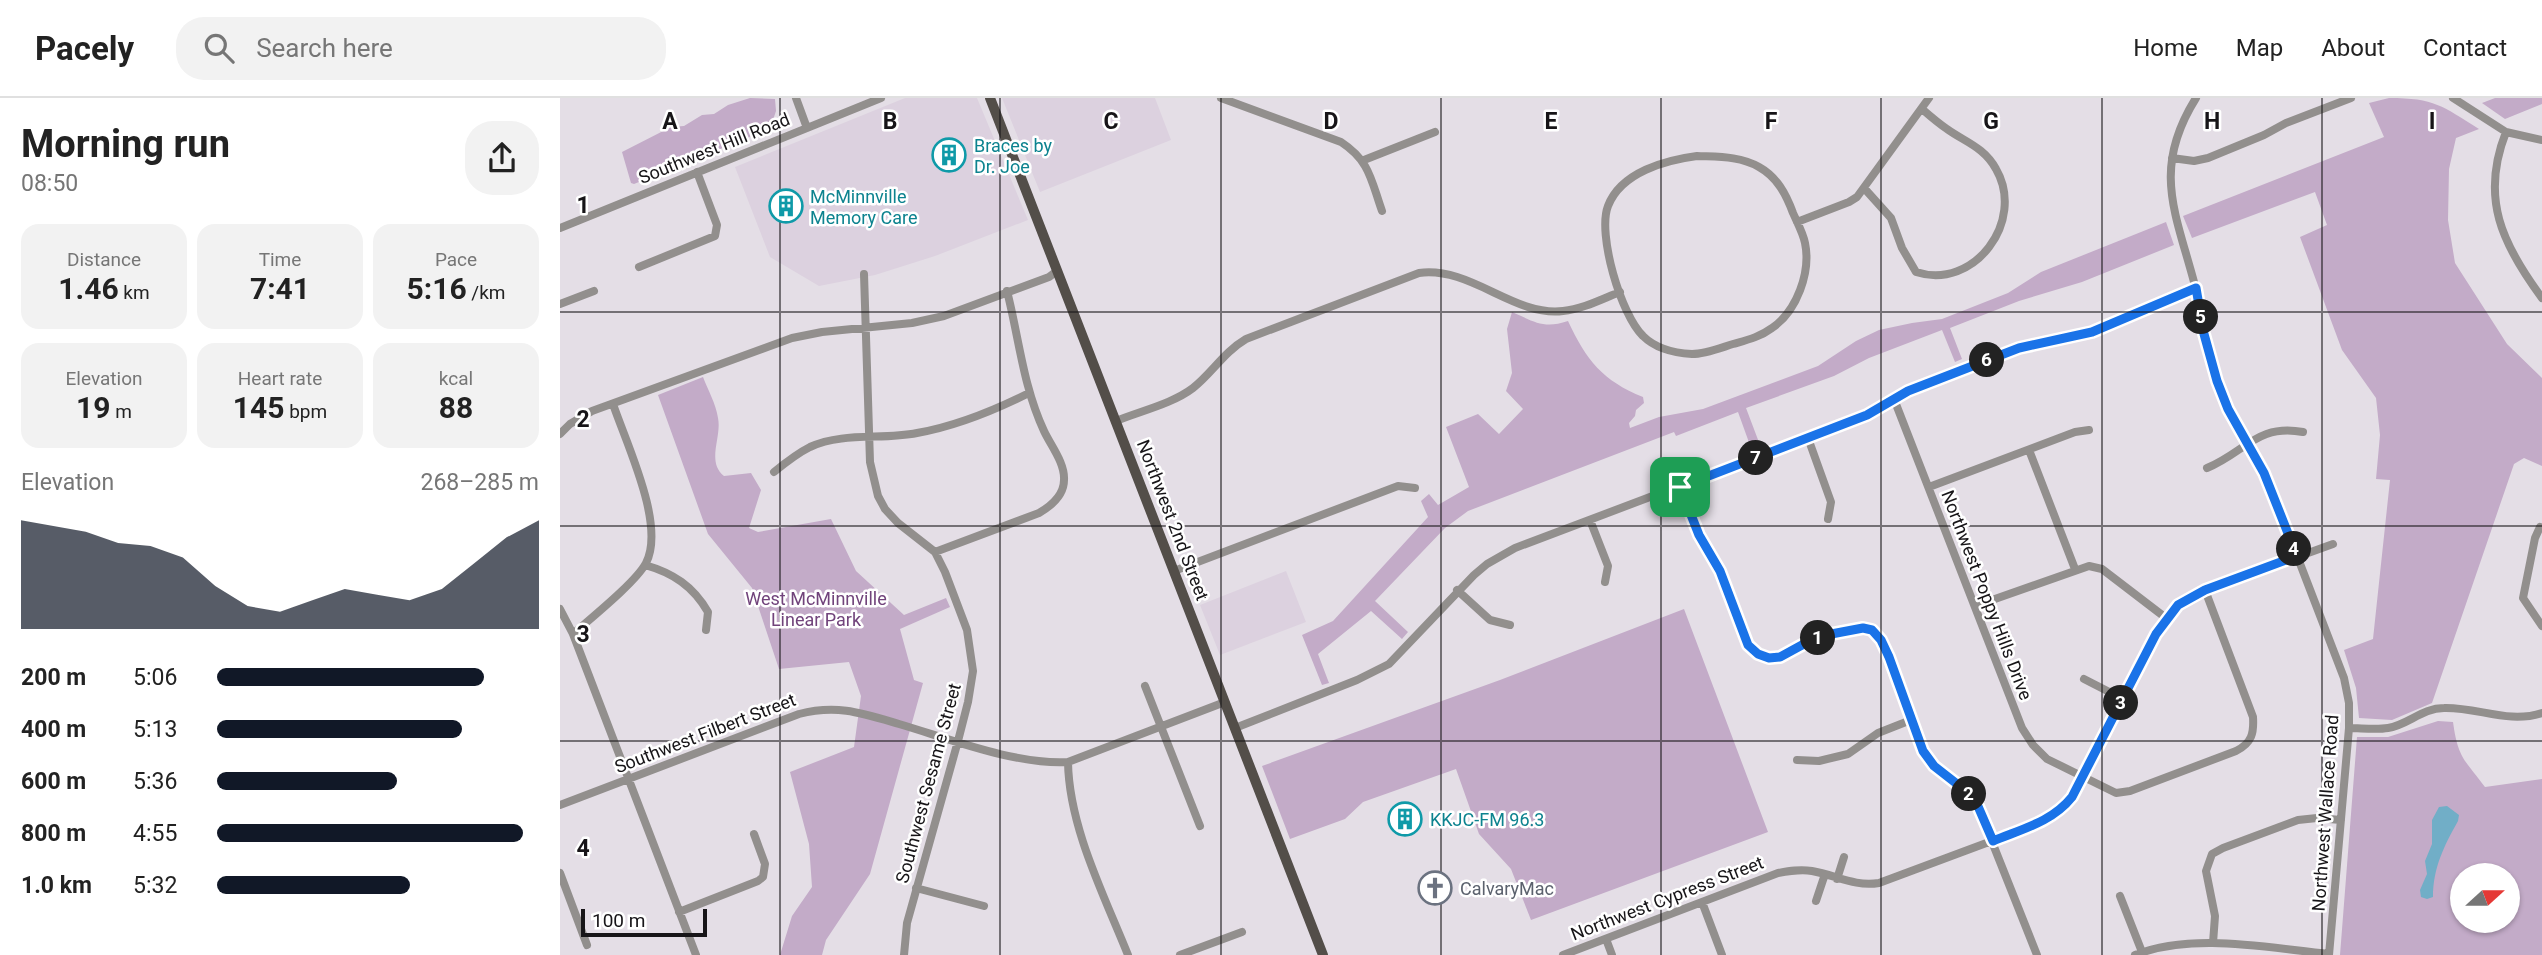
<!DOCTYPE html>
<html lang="en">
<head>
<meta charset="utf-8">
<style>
  body { margin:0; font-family:Roboto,sans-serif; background:#f2f2f2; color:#222; height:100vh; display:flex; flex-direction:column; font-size:26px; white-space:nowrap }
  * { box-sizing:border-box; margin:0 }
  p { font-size:23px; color:#767676 }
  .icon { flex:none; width:38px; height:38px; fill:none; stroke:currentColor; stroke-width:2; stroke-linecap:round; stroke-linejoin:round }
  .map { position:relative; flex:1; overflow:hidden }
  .drawer { display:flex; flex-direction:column; background:#fff; width:560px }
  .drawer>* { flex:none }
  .needle { width:46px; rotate:69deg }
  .tools { position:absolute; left:1890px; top:765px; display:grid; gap:14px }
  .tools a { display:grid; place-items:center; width:70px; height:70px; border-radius:50%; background:#fff; box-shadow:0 2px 5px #0004; font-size:35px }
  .scale { position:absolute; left:21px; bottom:18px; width:126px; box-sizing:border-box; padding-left:7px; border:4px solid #171518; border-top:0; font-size:19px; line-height:24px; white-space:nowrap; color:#171518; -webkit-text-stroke:5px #fff; paint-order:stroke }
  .pin { position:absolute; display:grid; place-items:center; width:60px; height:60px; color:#fff; margin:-30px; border-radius:14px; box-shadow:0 4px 10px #0006 }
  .km { position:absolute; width:35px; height:35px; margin:-18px; border-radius:50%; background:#222; color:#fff; font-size:19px; line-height:35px; text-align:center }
  .round { display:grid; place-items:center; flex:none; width:74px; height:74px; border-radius:28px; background:#f2f2f2 }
  .headline { display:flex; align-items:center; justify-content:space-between; height:119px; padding:0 21px }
  h1 { font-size:38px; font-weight:700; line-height:52px }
  .figures { display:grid; grid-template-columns:repeat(3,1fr); gap:10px; height:119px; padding:7px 21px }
  .figures div { display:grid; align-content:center; border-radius:18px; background:#f2f2f2; text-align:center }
  .figures b { font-size:30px; font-weight:700 }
  .figures small { font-size:19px; font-weight:400 }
  .figures p { font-size:19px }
  .chart { height:196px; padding:14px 21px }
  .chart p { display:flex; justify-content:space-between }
  .chart svg { width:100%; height:126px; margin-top:7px; fill:#111827; opacity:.7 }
  ul { padding:0 21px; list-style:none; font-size:23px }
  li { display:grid; grid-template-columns:112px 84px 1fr; align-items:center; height:52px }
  li i { height:18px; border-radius:9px; background:#111827 }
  header { display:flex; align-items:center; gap:42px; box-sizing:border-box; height:98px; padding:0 35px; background:#fff; border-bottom:2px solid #e0e0e0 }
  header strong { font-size:33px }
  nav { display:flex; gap:38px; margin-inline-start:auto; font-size:24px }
  .search { width:490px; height:63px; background:#f2f2f2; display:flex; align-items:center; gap:18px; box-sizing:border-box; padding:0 24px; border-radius:28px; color:#767676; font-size:26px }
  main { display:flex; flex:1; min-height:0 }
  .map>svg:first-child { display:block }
  .built { fill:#dcd1df }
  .green { fill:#c3abc8; fill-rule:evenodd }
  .water { fill:#71aec7 }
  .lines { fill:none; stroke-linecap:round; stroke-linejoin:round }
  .minor { stroke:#928f8d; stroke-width:8 }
  .major { stroke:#534e49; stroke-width:10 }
  .route-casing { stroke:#fff; stroke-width:14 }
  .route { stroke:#1a73e8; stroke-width:9 }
  .grid { fill:none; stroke:#171518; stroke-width:2; stroke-opacity:0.55 }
  .labels { text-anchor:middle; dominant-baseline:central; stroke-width:5; stroke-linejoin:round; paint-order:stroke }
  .culture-label { font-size:18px; fill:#0d838f; stroke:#fff; text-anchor:start }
  .street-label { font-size:18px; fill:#171518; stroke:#fff }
  .park-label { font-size:18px; fill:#71437b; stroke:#fff }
  .worship-label { font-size:18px; fill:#5b616d; stroke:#fff; text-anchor:start }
  .grid-label { font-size:23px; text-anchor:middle; font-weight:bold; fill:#171518; stroke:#fff; stroke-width:5; stroke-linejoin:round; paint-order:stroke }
</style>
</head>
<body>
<header>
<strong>Pacely</strong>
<div class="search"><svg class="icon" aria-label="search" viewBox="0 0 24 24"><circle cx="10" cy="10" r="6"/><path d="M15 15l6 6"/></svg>Search here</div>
<nav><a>Home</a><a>Map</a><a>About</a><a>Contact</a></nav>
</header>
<main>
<section class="drawer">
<div class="headline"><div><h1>Morning run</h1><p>08:50</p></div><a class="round"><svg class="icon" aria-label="share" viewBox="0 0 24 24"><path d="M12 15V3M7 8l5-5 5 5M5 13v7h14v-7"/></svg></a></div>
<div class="figures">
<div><p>Distance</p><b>1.46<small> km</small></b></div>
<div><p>Time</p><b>7:41</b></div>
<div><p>Pace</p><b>5:16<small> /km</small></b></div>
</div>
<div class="figures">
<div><p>Elevation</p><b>19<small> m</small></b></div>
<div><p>Heart rate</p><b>145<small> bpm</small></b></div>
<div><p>kcal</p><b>88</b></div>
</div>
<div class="chart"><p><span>Elevation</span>268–285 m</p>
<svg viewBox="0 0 160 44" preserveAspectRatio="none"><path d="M0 44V6L10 8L20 10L30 14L40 15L50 19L60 29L70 36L80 38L90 34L100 30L110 32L120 34L130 30L140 21L150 12L160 6V44z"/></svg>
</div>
<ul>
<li><b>200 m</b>5:06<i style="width:83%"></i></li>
<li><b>400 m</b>5:13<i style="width:76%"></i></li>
<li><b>600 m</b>5:36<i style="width:56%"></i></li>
<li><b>800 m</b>4:55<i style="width:95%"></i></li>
<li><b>1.0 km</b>5:32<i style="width:60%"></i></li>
</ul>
</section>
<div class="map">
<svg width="1982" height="857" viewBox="0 0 1982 857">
  <rect width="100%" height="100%" fill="#e4dee6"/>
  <!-- built -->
  <path class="built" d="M345,0H417L468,122L375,158L315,177L259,188L210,159L175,69Z
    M442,0H595L611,42L480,94Z
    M726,473L746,524L660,557L640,507Z"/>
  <!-- green -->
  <path class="green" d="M190,0L215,1L216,13L211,28L193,33L190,39L74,86L71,85L62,54L111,29L124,28L142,17L154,16L168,7Z
    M1829,0C1875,0 1882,8 1919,31L1896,40L1889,71L1888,122L1895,165L1947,246L1982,280V368L1964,360L1954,366L1872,605L1832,622L1799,620L1796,590L1784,552L1813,541L1830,382L1816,381L1820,337L1816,300L1782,252L1740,139L1767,127L1755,94L1632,140L1623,118L1824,39L1809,5Z
    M1935,0H1982V6L1945,21L1922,5Z
    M1606,124L1614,147L1522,184L1459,203L1390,230L1402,261L1395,264L1382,232L1309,260L1274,278L1186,310L1200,347L1191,350L1178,314L1116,338L1114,334L908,413L885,430L815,503L848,534L842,541L811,513L758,556L769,585L762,587L742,537L773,523L868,419L861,403L869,396L878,407L909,389L886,329L918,316L939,336L963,311L946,293L952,275L947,231L952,214C975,224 984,231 1008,223C1026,262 1043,283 1083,299L1084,305L1076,312L1075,318L1069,325L1070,330L1099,319L1143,311L1258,268L1296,243L1319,232L1352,225L1382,221L1448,195L1481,174Z
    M143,279C148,292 156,306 158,320C162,339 146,364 164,378L191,375L201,392L189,430L198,434L271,421L296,473L344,517L386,500L390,509L340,531L354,582L363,585L310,776L266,842L262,857H220L232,818L252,789L249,746L230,674L294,649L301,598L289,564L219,571L192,490L148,436L98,297Z
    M1124,511L1208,734L971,822L951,771L919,736L896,671L803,704L785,721L730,741L702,668L940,582Z
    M1878,623L1893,624C1898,660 1904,661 1925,689L1982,681V857H1780L1797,639H1828ZM1902,777H1948V822H1902Z"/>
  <!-- water -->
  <path class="water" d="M1887,708L1899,717L1898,723C1884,748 1873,770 1873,799L1867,801L1861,799L1860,792L1867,776L1865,763L1872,746V722L1879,709Z"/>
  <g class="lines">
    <!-- minor -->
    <path class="minor" d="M236,0L247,30
      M661,0L781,44C810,63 811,82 822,113
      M1636,0C1592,70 1615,113 1634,184C1643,217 1646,251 1657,283C1672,325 1698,362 1716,403L1784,580L1789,605V630L1769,857
      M1893,0L1946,34L1982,42
      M1946,34C1920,100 1942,146 1982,200
      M1137,58C1158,59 1180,58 1199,69C1217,79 1226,96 1233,115C1237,124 1243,135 1245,145C1251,174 1237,213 1212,230C1200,239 1187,242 1173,246C1160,250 1145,256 1132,256C1114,255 1096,251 1083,238C1061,217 1037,136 1048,108C1061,74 1106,62 1137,58Z
      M1612,60L1634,63L1648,60L1704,37L1726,25L1791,0
      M804,62L875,34
      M1304,90L1331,120L1342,150L1356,174C1414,193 1466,123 1436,71C1424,49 1405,44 1387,31C1378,25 1370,18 1362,11
      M1237,124L1289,104L1297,99L1369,0
      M0,130L321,0
      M79,169L155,138L157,127L137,74
      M304,176L310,364L318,398L325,411L338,425L375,454L385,474L407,532L413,573L408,604L398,643L347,825L344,857
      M0,206L34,193
      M1334,301L1462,630L1473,647L1487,661L1556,695L1570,693L1676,653C1692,645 1694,635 1693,619L1645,492
      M556,323C580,313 612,306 633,290C652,275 664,254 686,241L859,175C911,168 954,219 1003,213C1023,211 1042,201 1060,194
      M0,336L10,326L32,313L232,240L262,234L352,225L384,218L489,179L497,173
      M1248,340L1271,404L1268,421
      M1469,352L1515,471
      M1647,370C1684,355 1698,325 1743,334
      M214,374C225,365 236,356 250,349C283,334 322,342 357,335C397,328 433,313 469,295
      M1120,389C1128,409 1134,430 1144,448C1150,458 1157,466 1161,476C1169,496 1181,546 1199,557C1226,573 1288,504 1321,542L1363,653C1378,675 1401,686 1417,706L1477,857
      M1369,389L1515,334L1529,332
      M1030,422L1048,468L1045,484
      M1980,429L1975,440L1963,500L1982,528
      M375,454L479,415C491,408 504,397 504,382C505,365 491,348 484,333C463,288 459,240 447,193
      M85,467C113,475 133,488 148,514L146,532
      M614,473L838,388L855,390
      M897,492L930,522L950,527
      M1415,508L1529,468L1542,471L1606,520
      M0,511L13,536L136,857
      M13,536C31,520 76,484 86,465C106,427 66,345 53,306
      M1524,581L1563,601
      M585,588L640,728
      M675,630L797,582L829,566L914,477L927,466L955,450L1307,317L1348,293L1459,250L1532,234L1636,190
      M1789,630C1801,630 1816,632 1828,630C1848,627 1862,610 1884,610C1918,609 1948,626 1982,615
      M1237,662L1259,663L1288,656L1318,635L1351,622
      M508,664C509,729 544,797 568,857
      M0,707L239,616C277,606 302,615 339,626C390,641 456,667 508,664L665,604
      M0,775L27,847
      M1277,781L1284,759
      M356,790L424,808
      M1560,798L1582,854
      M1256,803L1265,776
      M1142,804L1162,857
      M119,814L198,783L203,779L205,766L194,736
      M1046,841L1052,857
      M1653,845L1655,818L1646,773L1652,756L1663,750L1738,722L1757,720L1781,722
      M620,857L682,834
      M1003,857L1218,775C1229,773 1240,771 1252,773C1276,777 1294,789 1319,785L1488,722L1503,710L1512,699L1596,536L1618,507L1628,499L1645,492L1773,446
      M1575,857C1633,834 1708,850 1769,856"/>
    <!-- major -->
    <path class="major" d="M430,0L763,857"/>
  </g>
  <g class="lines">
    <defs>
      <path id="route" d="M1636,190L1644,236L1657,283L1668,311L1704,375L1737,458L1645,492L1618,507L1596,536L1512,699C1492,724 1462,731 1433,743L1417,706L1406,693L1374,668L1363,653L1329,559L1321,542L1312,532L1303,530L1266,537L1242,547L1220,559L1209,560L1198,556L1188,547L1160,473L1139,437L1120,389L1307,317L1348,293L1459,250L1532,234Z"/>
    </defs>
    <!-- route casing -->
    <use href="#route" class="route-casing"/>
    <!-- route -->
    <use href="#route" class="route"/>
  </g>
  <!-- grid -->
  <path class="grid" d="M220,0V857M440,0V857M661,0V857M881,0V857M1101,0V857M1321,0V857M1542,0V857M1762,0V857M0,214H1982M0,428H1982M0,643H1982"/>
  <!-- icons -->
  <defs>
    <symbol id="building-ring" viewBox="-11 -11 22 22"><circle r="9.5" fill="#fff" stroke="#0f9aa8" stroke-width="1.5"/><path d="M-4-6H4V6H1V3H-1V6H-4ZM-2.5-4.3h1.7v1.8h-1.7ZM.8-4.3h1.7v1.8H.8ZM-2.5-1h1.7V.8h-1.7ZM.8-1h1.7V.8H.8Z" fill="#0f9aa8"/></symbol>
    <symbol id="church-ring" viewBox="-11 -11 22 22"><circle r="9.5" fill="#fff" stroke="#6b7280" stroke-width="1.5"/><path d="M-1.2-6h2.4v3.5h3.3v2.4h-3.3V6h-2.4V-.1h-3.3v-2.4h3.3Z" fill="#6b7280"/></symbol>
  </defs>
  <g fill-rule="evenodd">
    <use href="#building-ring" x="370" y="38" width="38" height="38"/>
    <use href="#building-ring" x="207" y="89" width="38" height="38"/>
    <use href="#building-ring" x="826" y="702" width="38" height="38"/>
    <use href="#church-ring" x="856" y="771" width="38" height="38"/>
  </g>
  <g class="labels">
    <!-- culture labels -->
    <g class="culture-label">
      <text x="414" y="47">Braces by<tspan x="414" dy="21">Dr. Joe</tspan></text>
      <text x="250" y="98">McMinnville<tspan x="250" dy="21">Memory Care</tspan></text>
      <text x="870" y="721">KKJC-FM 96.3</text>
    </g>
    <!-- street labels -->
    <g class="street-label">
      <text transform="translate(154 50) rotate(-22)">Southwest Hill Road</text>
      <text transform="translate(613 422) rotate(69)">Northwest 2nd Street</text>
      <text transform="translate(1427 497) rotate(69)">Northwest Poppy Hills Drive</text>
      <text transform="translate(145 635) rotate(-21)">Southwest Filbert Street</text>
      <text transform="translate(368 685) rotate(-75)">Southwest Sesame Street</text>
      <text transform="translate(1765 715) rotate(-86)">Northwest Wallace Road</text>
      <text transform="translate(1107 800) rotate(-21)">Northwest Cypress Street</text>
    </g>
    <!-- park labels -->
    <g class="park-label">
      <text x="256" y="500">West McMinnville<tspan x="256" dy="21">Linear Park</tspan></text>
    </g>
    <!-- worship labels -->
    <g class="worship-label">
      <text x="900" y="790">CalvaryMac</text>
    </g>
  </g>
  <g class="grid-label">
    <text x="110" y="31">A</text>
    <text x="330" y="31">B</text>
    <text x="551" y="31">C</text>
    <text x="771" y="31">D</text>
    <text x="991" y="31">E</text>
    <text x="1211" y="31">F</text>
    <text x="1431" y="31">G</text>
    <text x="1652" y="31">H</text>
    <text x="1872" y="31">I</text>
    <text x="23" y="115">1</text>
    <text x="23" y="329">2</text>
    <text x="23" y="544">3</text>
    <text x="23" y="758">4</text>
  </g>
</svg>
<div class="tools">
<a><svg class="needle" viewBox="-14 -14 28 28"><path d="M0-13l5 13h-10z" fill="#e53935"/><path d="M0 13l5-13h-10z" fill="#767676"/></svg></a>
</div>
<div class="scale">100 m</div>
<div class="pin" style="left:1120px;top:389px;background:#1e9e55"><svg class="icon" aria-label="arrive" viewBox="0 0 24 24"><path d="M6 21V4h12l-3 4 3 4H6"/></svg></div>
<b class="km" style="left:1258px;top:540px">1</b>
<b class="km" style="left:1409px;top:696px">2</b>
<b class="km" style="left:1561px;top:605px">3</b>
<b class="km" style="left:1734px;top:451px">4</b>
<b class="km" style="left:1641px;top:219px">5</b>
<b class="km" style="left:1427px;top:262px">6</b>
<b class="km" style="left:1196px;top:360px">7</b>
</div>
</main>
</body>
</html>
